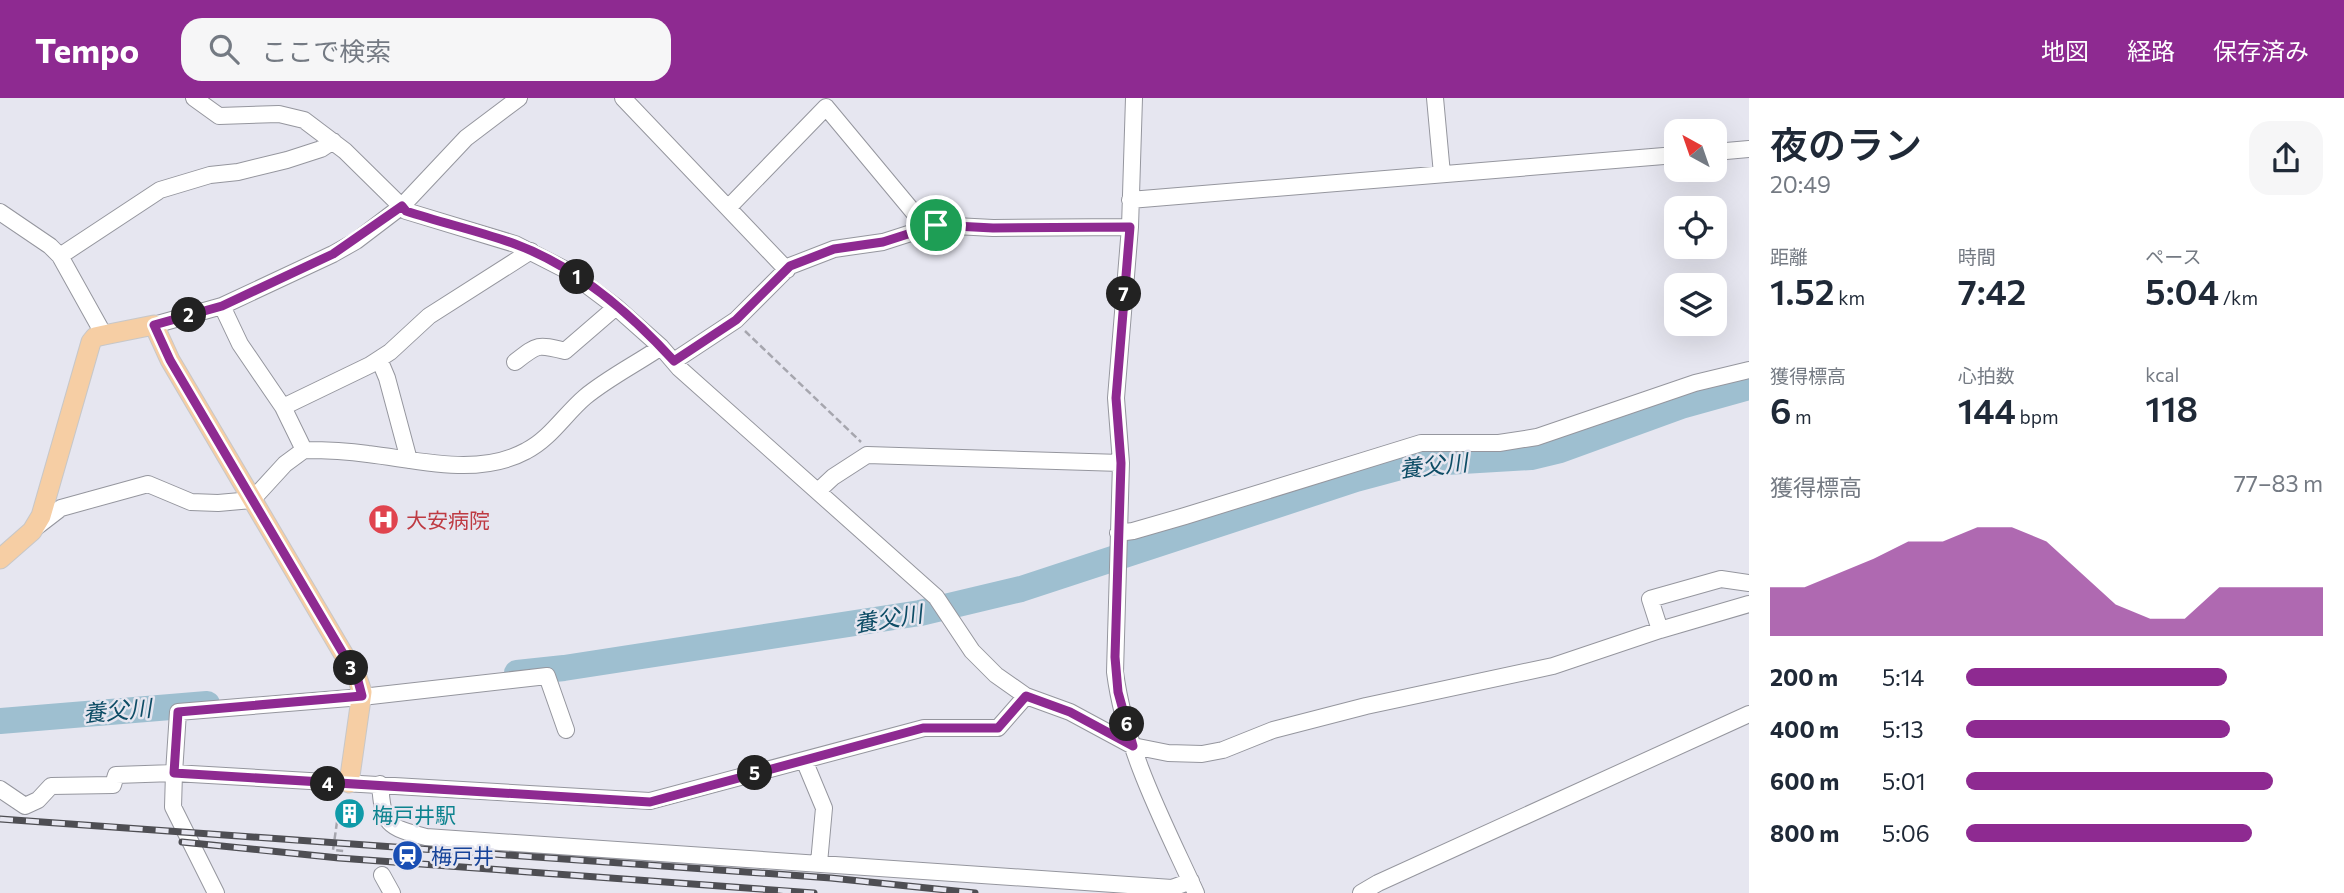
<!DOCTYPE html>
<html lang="ja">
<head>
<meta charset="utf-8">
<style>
  body { margin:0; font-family:Commissioner,"Noto Sans JP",sans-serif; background:#f6f6f7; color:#1f2937; height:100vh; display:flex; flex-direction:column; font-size:26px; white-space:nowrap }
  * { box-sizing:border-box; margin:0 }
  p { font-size:23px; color:#747a83 }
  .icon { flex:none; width:38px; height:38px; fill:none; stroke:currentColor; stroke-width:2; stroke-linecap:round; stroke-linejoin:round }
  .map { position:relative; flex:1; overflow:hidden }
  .drawer { display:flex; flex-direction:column; background:#fff; width:595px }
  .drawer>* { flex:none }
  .needle { width:46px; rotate:320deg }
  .tools { position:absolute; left:1664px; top:21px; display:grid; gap:14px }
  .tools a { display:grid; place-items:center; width:63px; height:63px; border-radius:14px; background:#fff; box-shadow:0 7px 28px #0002; font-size:35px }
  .pin { position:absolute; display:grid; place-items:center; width:60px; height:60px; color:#fff; margin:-30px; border:4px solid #fff; border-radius:50%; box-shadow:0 2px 7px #0007 }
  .km { position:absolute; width:35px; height:35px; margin:-18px; border-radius:50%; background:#222; color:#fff; font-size:19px; line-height:35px; text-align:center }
  .round { display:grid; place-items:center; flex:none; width:74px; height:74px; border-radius:21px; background:#f6f6f7 }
  .headline { display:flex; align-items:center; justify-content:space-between; height:119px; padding:0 21px }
  h1 { font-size:38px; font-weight:600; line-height:52px }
  .metrics { display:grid; grid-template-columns:repeat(3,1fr); gap:10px; height:119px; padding:7px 21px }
  .metrics div { display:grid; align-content:center }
  .metrics b { font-size:35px; font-weight:600 }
  .metrics small { font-size:19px; font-weight:400 }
  .metrics p { font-size:19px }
  .chart { height:196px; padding:14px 21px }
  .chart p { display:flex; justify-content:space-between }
  .chart svg { width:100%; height:126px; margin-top:7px; fill:#8e2a91; opacity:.7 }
  ul { padding:0 21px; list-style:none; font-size:23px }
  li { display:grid; grid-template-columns:112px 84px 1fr; align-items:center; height:52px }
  li i { height:18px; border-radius:9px; background:#8e2a91 }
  header { display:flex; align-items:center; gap:42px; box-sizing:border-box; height:98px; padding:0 35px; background:#8e2a91; color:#fff }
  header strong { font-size:33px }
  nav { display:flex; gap:38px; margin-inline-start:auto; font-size:24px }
  .search { width:490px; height:63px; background:#f6f6f7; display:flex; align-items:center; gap:18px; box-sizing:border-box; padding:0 24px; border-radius:21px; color:#747a83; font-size:26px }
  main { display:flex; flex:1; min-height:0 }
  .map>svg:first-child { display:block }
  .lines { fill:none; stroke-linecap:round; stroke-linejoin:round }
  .river { stroke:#9ebfd0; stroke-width:26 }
  .minor-casing { stroke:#95969e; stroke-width:18 }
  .major-casing { stroke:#c7c7c8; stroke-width:21 }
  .path { stroke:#a6a6ae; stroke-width:2.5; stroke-dasharray:7 3.5; stroke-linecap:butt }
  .minor { stroke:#fff; stroke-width:16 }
  .major { stroke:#f6cea4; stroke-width:19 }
  .rail-casing { stroke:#4e4e53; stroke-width:7 }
  .rail { stroke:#e6e6f0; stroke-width:4.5; stroke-dasharray:13; stroke-linecap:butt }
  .route-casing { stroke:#fff; stroke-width:14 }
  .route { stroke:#8e2a91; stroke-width:9 }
  .labels { text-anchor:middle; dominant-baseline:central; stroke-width:5; stroke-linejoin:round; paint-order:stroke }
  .health-label { font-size:21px; fill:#be3a42; stroke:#e6e6f0; text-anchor:start }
  .culture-label { font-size:21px; fill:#0d838f; stroke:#e6e6f0; text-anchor:start }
  .transit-label { font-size:21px; fill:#164399; stroke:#e6e6f0; text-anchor:start }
  .water-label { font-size:23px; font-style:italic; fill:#0e4d66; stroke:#e6e6f0 }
</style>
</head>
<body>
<header>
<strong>Tempo</strong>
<div class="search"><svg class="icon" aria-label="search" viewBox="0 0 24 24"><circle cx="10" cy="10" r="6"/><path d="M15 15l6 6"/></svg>ここで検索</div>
<nav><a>地図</a><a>経路</a><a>保存済み</a></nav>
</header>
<main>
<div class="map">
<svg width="1749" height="795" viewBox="0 0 1749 795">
  <rect width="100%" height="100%" fill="#e6e6f0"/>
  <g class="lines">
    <!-- river -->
    <path class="river" d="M517,575L564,570L920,515L1021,491L1356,381L1412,366L1531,359L1560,352L1681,308L1749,289
      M0,623L207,606"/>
    <defs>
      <path id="minor" d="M194,0L219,18L279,16L304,22L345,53L406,113L515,146L568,173L616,209L661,249L679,270L936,499L972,553L996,577L1026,598L1070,614L1133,648L1168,655L1202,656L1223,652L1273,632L1366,608L1553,568L1660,532L1749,506
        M623,0L787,172
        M1134,0L1130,129L1116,300L1121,365L1115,574C1125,652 1164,725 1196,795
        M1435,0L1442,76
        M1715,54L1749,51
        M1130,102L1676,57
        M728,110L826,9L925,128
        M0,114L50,148L60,158L104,237
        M60,158L160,92L210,77L238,74L287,62L321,51L333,43
        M222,208L240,246L283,309L304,352
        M154,227L222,208L333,156L356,143L402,108L466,40L519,0
        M379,261L387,280L409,362
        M674,263L736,222L790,168L834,151L883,144L936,127L993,130L1130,129
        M515,264C538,246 537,246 565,253L616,209
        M283,309L370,267L390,254L429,218L531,153
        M818,393L833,379L867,357L1121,365
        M35,430L61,410L148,386L191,404L218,405L252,402L285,366L304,352C325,352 347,353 368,356C419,362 478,379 526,353C550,341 565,316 585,299C608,280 636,266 661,249
        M1118,435L1133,433L1185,418L1421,345H1499L1537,339L1695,285L1749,272
        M1660,532L1650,501L1721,481L1749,485
        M804,662L824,710L819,765
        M380,686C383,727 387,729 426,739L1172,790L1191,783
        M0,691L25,708L38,702L51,688L113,687L116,677L174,675L178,614L362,599L547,578L566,632
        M382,777L392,795
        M216,795L173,709L174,675L650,703L924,630H998L1026,598
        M1361,795L1378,785L1749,616"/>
      <path id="major" d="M0,461L32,433L41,418L91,244L95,239L104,237L154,227L170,262L357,579L362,594L349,685"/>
    </defs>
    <!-- minor casing -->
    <use href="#minor" class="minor-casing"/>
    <!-- major casing -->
    <use href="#major" class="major-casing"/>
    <!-- path -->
    <path class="path" d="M745,233L861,344
      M337,724L333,752L344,753"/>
    <!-- minor -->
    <use href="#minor" class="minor"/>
    <!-- major -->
    <use href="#major" class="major"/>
    <defs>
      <path id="rail" d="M0,721L831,780L975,795
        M182,744L339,760L814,795"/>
    </defs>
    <!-- rail casing -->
    <use href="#rail" class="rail-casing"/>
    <!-- rail -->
    <use href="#rail" class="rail"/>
  </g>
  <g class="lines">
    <defs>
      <path id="route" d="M402,108L406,113C442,125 479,133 515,146C575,168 631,216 674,263L736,222L790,168L834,151L883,144L936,127L993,130L1130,129L1116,300L1121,365L1115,559L1118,594L1133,648L1070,614L1026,598L998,630H923L650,704L174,675L178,614L362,598L357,579L170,262L154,227L222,208L333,156Z"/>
    </defs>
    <!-- route casing -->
    <use href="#route" class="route-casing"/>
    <!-- route -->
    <use href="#route" class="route"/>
  </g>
  <!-- icons -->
  <defs>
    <symbol id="hospital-disc" viewBox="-11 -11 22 22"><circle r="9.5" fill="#e0444e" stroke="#e6e6f0"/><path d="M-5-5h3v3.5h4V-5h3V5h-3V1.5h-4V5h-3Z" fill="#fff"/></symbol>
    <symbol id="building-disc" viewBox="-11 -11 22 22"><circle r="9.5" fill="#0f9aa8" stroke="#e6e6f0"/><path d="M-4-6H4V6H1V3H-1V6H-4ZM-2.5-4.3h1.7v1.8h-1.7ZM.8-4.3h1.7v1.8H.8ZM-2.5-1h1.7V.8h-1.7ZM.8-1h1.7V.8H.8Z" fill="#fff"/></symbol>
    <symbol id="station-disc" viewBox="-11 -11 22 22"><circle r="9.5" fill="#1a4fb4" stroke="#e6e6f0"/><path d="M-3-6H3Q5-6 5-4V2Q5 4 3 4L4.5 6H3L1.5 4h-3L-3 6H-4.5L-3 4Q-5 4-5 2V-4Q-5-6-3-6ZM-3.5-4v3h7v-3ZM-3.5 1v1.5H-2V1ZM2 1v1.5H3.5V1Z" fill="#fff"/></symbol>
  </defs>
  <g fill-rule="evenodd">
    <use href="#hospital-disc" x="366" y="404" width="35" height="35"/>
    <use href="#building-disc" x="332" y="698" width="35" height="35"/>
    <use href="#station-disc" x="390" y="740" width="35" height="35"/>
  </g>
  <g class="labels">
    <!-- health labels -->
    <g class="health-label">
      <text x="406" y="421">大安病院</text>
    </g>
    <!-- culture labels -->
    <g class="culture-label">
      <text x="372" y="716">梅戸井駅</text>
    </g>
    <!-- transit labels -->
    <g class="transit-label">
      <text x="431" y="757">梅戸井</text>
    </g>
    <!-- water labels -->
    <g class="water-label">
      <text transform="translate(1433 367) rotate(-6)">養父川</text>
      <text transform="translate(888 520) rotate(-9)">養父川</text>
      <text transform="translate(117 612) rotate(-5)">養父川</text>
    </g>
  </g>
</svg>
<div class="tools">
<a><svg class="needle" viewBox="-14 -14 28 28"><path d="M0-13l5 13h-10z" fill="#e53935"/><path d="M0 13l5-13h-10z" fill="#747a83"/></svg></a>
<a><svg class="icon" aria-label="locate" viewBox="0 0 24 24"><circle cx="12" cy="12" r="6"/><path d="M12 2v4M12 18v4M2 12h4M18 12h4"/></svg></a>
<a><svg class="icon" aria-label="layers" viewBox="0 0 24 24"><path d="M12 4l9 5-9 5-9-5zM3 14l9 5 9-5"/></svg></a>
</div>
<div class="pin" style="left:936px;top:127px;background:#1e9e55"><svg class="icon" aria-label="arrive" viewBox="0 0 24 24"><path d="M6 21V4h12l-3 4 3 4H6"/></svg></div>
<b class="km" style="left:577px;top:179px">1</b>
<b class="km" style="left:189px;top:217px">2</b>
<b class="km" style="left:351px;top:570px">3</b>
<b class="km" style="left:328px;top:686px">4</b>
<b class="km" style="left:755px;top:675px">5</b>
<b class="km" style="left:1127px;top:626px">6</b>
<b class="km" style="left:1124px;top:196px">7</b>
</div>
<section class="drawer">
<div class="headline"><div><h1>夜のラン</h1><p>20:49</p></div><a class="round"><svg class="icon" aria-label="share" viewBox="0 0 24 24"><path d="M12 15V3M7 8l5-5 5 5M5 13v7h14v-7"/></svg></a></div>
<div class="metrics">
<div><p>距離</p><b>1.52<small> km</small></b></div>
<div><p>時間</p><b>7:42</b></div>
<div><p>ペース</p><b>5:04<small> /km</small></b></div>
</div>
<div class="metrics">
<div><p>獲得標高</p><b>6<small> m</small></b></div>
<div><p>心拍数</p><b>144<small> bpm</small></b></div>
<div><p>kcal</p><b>118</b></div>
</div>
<div class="chart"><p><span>獲得標高</span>77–83 m</p>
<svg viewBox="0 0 160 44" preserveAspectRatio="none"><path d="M0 44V27L10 27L20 22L30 17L40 11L50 11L60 6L70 6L80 11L90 22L100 33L110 38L120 38L130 27L140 27L150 27L160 27V44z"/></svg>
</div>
<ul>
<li><b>200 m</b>5:14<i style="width:73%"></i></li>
<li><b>400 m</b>5:13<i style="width:74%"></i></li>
<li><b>600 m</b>5:01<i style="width:86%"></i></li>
<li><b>800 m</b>5:06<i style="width:80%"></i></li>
</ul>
</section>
</main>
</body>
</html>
